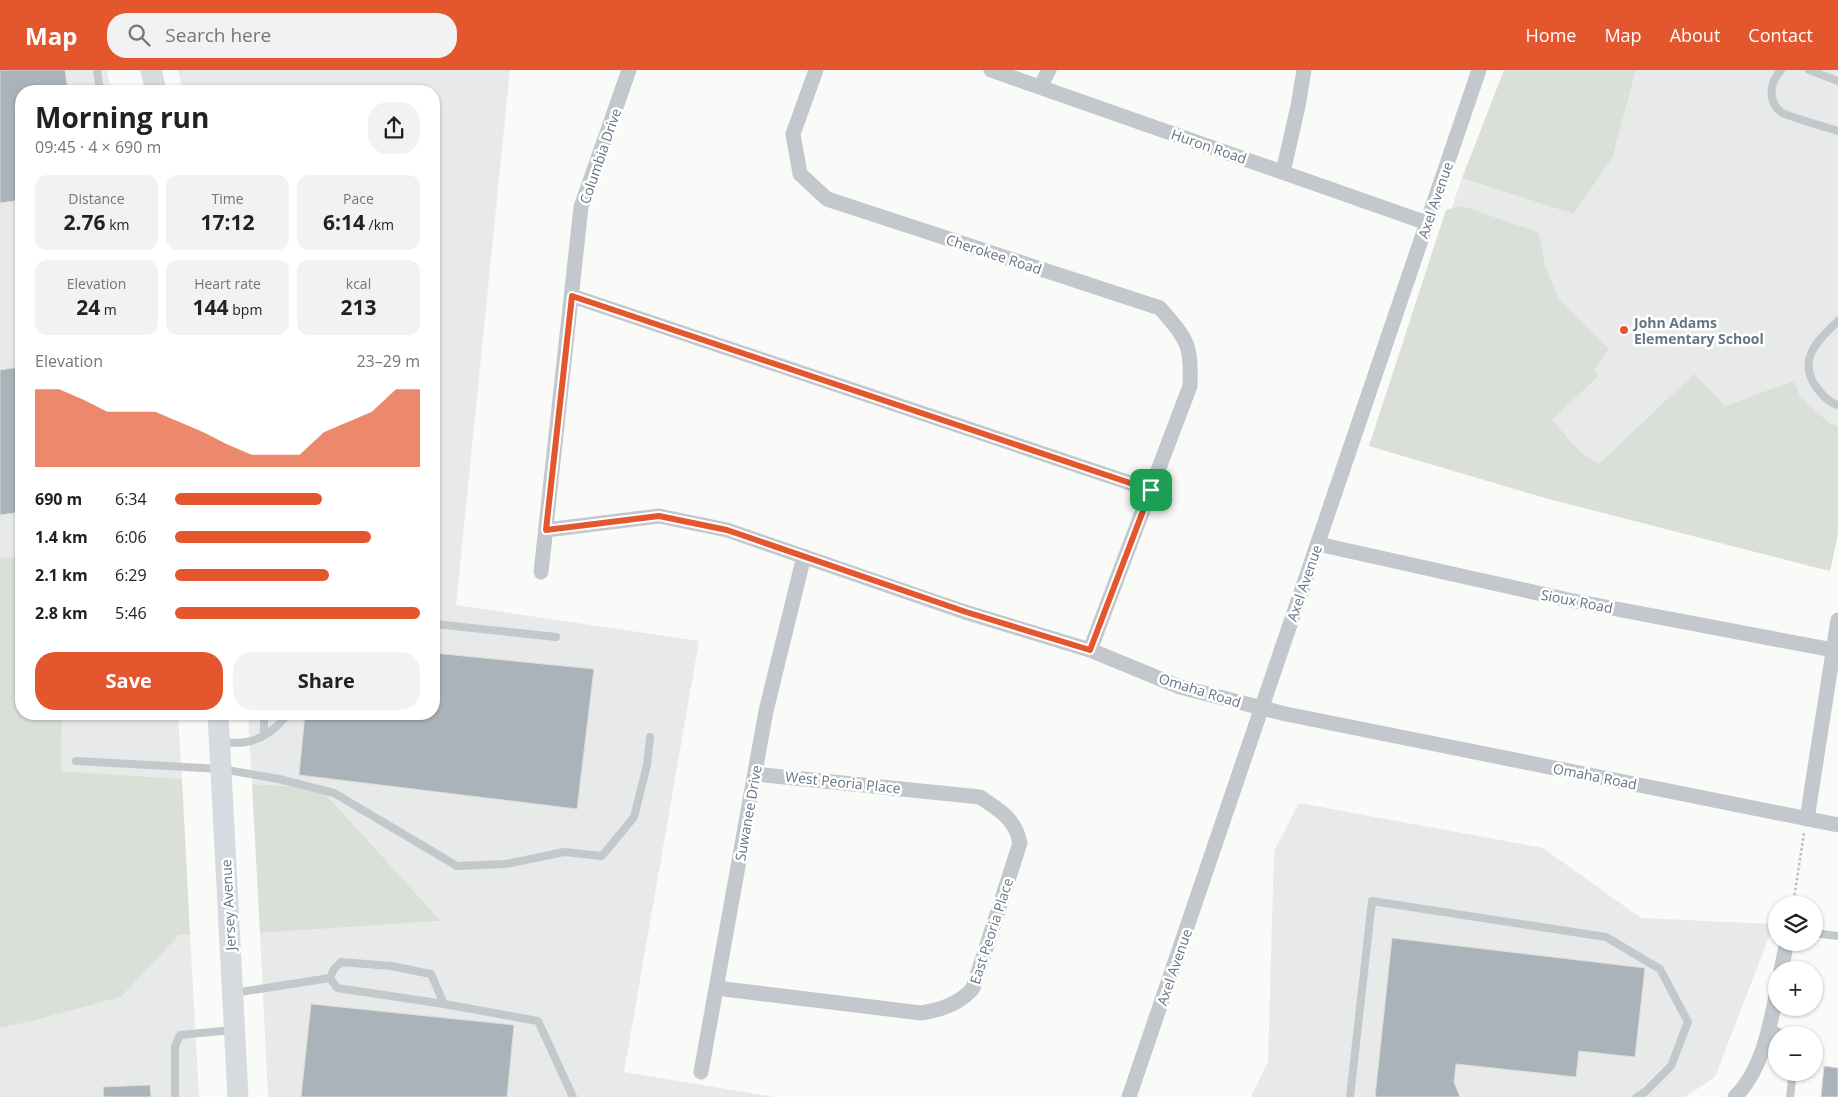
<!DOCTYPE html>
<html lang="en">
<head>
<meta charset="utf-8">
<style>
  body { margin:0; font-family:"Open Sans",sans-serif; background:#f2f2f2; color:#222; height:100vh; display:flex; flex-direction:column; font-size:19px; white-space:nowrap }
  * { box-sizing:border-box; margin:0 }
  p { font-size:16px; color:#767676 }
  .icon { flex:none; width:28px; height:28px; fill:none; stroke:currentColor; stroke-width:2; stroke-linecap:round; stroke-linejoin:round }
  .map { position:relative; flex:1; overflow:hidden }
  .details { position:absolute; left:15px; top:15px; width:425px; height:635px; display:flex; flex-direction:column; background:#fff; border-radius:20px; box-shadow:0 1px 4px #0004 }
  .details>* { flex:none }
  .tools { position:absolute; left:1768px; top:826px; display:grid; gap:10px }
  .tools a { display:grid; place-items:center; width:55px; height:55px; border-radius:50%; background:#fff; box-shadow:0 1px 4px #0004; font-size:25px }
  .pin { position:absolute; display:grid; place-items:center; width:42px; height:42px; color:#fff; margin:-21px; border-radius:10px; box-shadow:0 2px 8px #0006 }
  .round { display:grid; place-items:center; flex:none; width:52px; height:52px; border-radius:20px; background:#f2f2f2 }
  .summary { display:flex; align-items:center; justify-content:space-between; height:85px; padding:0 20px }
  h1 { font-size:28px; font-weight:700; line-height:38px }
  .figures { display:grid; grid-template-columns:repeat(3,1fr); gap:8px; height:85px; padding:5px 20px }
  .figures div { display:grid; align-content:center; border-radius:12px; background:#f2f2f2; text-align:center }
  .figures b { font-size:21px; font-weight:700 }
  .figures small { font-size:14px; font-weight:400 }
  .figures p { font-size:14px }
  .chart { height:140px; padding:10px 20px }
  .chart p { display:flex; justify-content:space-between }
  .chart svg { width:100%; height:90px; margin-top:5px; fill:#e4572e; opacity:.7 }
  .cta { display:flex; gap:10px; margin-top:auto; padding:10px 20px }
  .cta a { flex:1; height:58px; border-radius:20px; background:#e4572e; color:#fff; font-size:20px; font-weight:700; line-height:58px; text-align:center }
  .cta a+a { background:#f2f2f2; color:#222 }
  ul { padding:0 20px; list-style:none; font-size:16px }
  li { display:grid; grid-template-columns:80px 60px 1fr; align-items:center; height:38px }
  li i { height:12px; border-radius:6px; background:#e4572e }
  header { display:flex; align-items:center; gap:30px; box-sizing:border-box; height:70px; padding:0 25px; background:#e4572e; color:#fff }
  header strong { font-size:24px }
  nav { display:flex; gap:28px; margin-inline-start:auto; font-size:18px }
  .search { width:350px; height:45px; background:#f2f2f2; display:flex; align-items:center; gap:12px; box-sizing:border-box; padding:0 18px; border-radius:20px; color:#767676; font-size:19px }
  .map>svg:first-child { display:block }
  .built { fill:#e8e9e9 }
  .green { fill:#dadfd7 }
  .building { fill:#aab3b9; stroke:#dcdcda }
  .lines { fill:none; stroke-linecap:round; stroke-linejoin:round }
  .path { stroke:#bbbfc2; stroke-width:2.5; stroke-dasharray:2.5 2.5; stroke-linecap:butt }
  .lane { stroke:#c3c8cc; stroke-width:8 }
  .street { stroke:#c3c8cc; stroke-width:15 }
  .secondary { stroke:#d6dbdf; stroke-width:21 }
  .route-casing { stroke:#fff; stroke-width:10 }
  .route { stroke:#e4572e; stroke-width:6 }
  .poi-dot { fill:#e4572e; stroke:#fff; stroke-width:2 }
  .labels { text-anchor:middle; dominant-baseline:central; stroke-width:5; stroke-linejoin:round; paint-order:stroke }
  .street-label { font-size:14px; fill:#657683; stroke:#fff }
  .poi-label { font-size:14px; font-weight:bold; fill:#657683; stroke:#fff; text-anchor:start }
</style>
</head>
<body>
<header>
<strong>Map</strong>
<div class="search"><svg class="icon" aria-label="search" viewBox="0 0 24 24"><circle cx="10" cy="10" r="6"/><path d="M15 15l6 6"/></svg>Search here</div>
<nav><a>Home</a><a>Map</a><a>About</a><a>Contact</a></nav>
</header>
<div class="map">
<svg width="1838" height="1027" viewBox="0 0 1838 1027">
  <rect width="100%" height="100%" fill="#fafaf8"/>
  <!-- built -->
  <path class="built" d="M0,0H107L111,21H21V488L0,487Z
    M178,0H510L456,535L699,571L624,1002L775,1027H268L260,863L441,851L320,718L252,714L248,644H434V21H183Z
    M1636,0H1838V463L1830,501L1549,429L1369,376L1462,108L1573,144L1612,89Z
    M62,644H178L182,709L61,701Z
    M1299,733L1543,778L1641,848L1774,854L1715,1007L1685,1027H1251L1268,992L1274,781Z
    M179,864H190L199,1027H0V958L28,952L121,927Z"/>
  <!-- green -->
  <path class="green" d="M1504,0H1636L1612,89L1573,144L1462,108Z
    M1462,136L1538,162L1542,176L1544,193L1558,228L1609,279L1594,300L1598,306L1552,350L1580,382L1599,394L1694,304L1725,336L1794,311L1800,327L1829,353L1838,356V463L1830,501L1549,429L1369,376L1446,140Z
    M0,487L21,488V644H62L61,701L182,709L190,864L179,865L121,927L28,952L0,958Z
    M252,714L320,718L441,851L260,863Z"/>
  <!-- building -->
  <path class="building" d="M0,0H65L68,21H21V130L0,133Z
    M21,297V442L0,445V300Z
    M434,583L594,599L577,739L299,705L305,644H434Z
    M1392,868L1645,898L1635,987L1579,981L1576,1007L1456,994L1454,1012L1460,1027H1375Z
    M311,934L514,955L507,1027H301Z
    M1824,996L1838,998V1027H1821Z
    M150,1015L151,1027H104L103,1017Z"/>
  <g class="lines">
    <!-- path -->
    <path class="path" d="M1793,835L1804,763"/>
    <!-- lane -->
    <path class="lane" d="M97,0L100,21
      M1781,0C1770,12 1767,31 1781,42C1788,47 1827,57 1838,61
      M1809,0L1838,11
      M1838,251C1818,270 1796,290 1817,318C1823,326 1829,333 1838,335
      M434,554L556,567
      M264,665V644
      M222,672C229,672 238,674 246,672C261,670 279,657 287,644
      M76,691L221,699L279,709L334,723L457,796L506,794L564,782L602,786L634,747L647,695L650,667
      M1814,863L1838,866
      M234,923L330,908
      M444,934L431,904L391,896L341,892L334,899L330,908L337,918L444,934L538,951L573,1027
      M1770,957L1784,965
      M175,1027V976L180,965L232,960
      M1350,1027L1372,831L1606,867L1660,899L1688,952L1671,996L1645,1022L1637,1027
      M1790,1027L1793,1002"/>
    <!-- street -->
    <path class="street" d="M816,0L793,64L800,104L827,129L1160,238C1187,270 1192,273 1190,316L1090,580
      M991,0L1427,153
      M1040,17L1049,0
      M1283,102L1298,36L1304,0
      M572,226L1151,420
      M546,460L659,446L727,460L965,542L1090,580L1180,617L1286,644L1838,755
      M1318,474L1569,530L1838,581
      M541,502L581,137L629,0
      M1807,749L1838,550
      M1781,900L1787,872
      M716,918L921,943C941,940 960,934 973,918L1020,773C1015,748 1000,741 980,727L755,704
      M701,1002L766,641L804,486
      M1129,1027L1479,0
      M1735,1027C1761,1001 1769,961 1776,926"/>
    <!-- secondary -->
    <path class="secondary" d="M151,0L156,21
      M218,644L238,1027"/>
  </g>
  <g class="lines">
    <defs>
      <path id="route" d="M572,226L1151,420L1090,580L966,542L727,460L659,446L546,460Z"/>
    </defs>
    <!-- route casing -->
    <use href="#route" class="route-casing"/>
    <!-- route -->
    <use href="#route" class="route"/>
  </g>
  <!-- markers -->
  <circle class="poi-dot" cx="1624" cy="260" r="5"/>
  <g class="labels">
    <!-- street labels -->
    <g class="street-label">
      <text transform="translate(1209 76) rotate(19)">Huron Road</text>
      <text transform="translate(600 86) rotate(-71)">Columbia Drive</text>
      <text transform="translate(1435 130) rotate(-71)">Axel Avenue</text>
      <text transform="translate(994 184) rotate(18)">Cherokee Road</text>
      <text transform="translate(1304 513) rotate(-71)">Axel Avenue</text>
      <text transform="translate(1577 531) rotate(11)">Sioux Road</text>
      <text transform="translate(1200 620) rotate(17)">Omaha Road</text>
      <text transform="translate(1595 706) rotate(11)">Omaha Road</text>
      <text transform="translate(843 712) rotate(6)">West Peoria Place</text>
      <text transform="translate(748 743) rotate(-80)">Suwanee Drive</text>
      <text transform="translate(228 835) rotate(-93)">Jersey Avenue</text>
      <text transform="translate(991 861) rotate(-72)">East Peoria Place</text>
      <text transform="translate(1174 897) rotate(-71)">Axel Avenue</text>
    </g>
    <!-- poi labels -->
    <g class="poi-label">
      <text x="1634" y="252">John Adams<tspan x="1634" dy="16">Elementary School</tspan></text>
    </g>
  </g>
</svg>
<div class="tools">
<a><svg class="icon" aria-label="layers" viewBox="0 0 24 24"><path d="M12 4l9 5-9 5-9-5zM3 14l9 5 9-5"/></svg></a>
<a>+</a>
<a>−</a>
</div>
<div class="pin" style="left:1151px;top:420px;background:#1e9e55"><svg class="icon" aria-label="arrive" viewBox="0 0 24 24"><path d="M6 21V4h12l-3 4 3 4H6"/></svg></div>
<section class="details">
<div class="summary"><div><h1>Morning run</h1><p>09:45 · 4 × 690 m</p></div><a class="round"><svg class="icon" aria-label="share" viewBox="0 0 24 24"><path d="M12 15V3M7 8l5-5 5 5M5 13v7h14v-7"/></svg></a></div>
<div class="figures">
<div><p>Distance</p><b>2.76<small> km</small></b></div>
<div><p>Time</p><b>17:12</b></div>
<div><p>Pace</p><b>6:14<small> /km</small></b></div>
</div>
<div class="figures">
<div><p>Elevation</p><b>24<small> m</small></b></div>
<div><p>Heart rate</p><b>144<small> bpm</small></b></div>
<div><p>kcal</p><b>213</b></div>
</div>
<div class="chart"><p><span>Elevation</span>23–29 m</p>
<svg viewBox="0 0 160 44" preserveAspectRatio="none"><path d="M0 44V6L10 6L20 11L30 17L40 17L50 17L60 22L70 27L80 33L90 38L100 38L110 38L120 27L130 22L140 17L150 6L160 6V44z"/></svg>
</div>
<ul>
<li><b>690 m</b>6:34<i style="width:60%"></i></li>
<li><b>1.4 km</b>6:06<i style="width:80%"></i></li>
<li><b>2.1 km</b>6:29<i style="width:63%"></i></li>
<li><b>2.8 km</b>5:46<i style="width:100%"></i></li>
</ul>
<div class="cta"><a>Save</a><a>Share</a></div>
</section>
</div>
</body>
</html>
